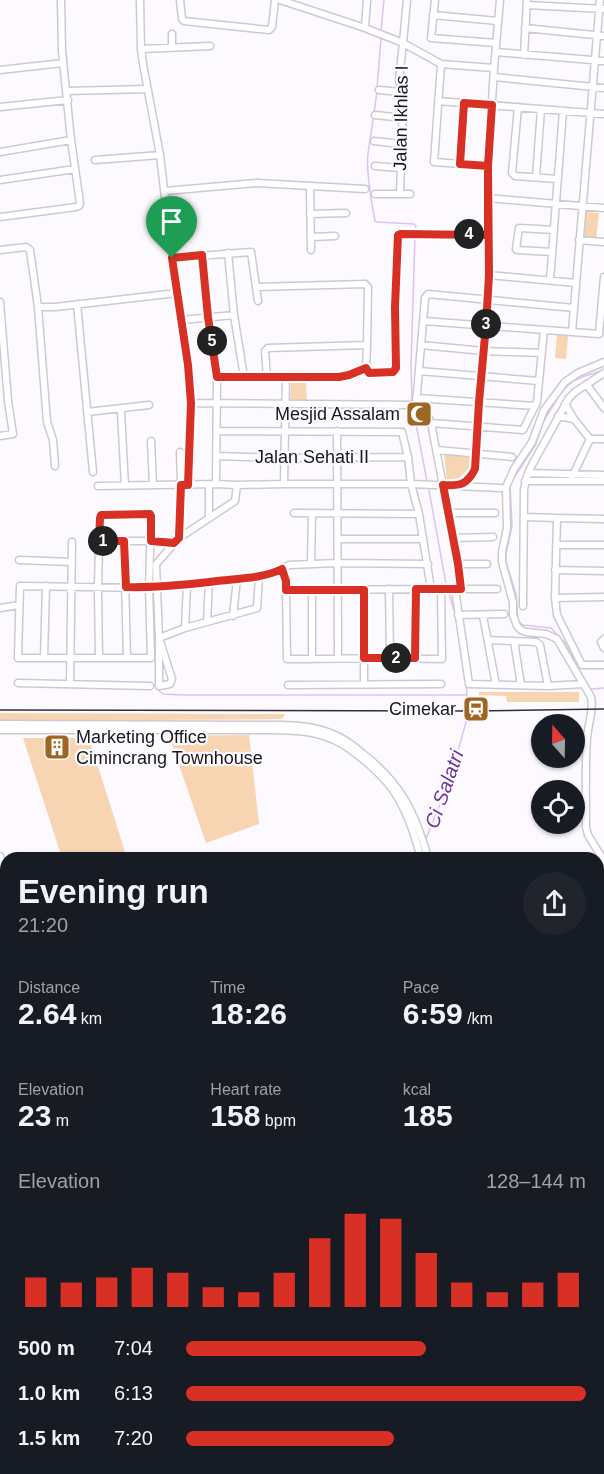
<!DOCTYPE html>
<html lang="en">
<head>
<meta charset="utf-8">
<style>
  body { margin:0; font-family:Arial,sans-serif; background:#20242c; color:#f1f3f6; height:100vh; display:flex; flex-direction:column; font-size:22px; white-space:nowrap }
  * { box-sizing:border-box; margin:0 }
  p { font-size:20px; color:#9ea1a6 }
  .icon { flex:none; width:33px; height:33px; fill:none; stroke:currentColor; stroke-width:2; stroke-linecap:round; stroke-linejoin:round }
  .map { position:relative; flex:1; overflow:hidden }
  .drawer { position:absolute; left:0px; top:852px; width:604px; height:622px; display:flex; flex-direction:column; background:#171b24; border-radius:18px 18px 0 0; box-shadow:0 2px 4px #0004 }
  .drawer>* { flex:none }
  .needle { width:39px; rotate:340deg }
  .tools { position:absolute; left:531px; top:714px; display:grid; gap:12px }
  .tools a { display:grid; place-items:center; width:54px; height:54px; border-radius:50%; background:#171b24; box-shadow:0 2px 4px #0004; font-size:30px }
  .pin { position:absolute; display:grid; place-items:center; width:51px; height:51px; color:#fff; margin:-62px -26px; border-radius:50% 50% 50% 0; rotate:-45deg; box-shadow:0 0 6px #0007 }
  .pin .icon { rotate:45deg }
  .km { position:absolute; width:30px; height:30px; margin:-15px; border-radius:50%; background:#222; color:#fff; font-size:16px; line-height:30px; text-align:center }
  .round { display:grid; place-items:center; flex:none; width:63px; height:63px; border-radius:32px; background:#20242c }
  .headline { display:flex; align-items:center; justify-content:space-between; height:102px; padding:0 18px }
  h1 { font-size:33px; font-weight:700; line-height:45px }
  .metrics { display:grid; grid-template-columns:repeat(3,1fr); gap:9px; height:102px; padding:6px 18px }
  .metrics div { display:grid; align-content:center }
  .metrics b { font-size:30px; font-weight:700 }
  .metrics small { font-size:16px; font-weight:400 }
  .metrics p { font-size:16px }
  .chart { height:168px; padding:12px 18px }
  .chart p { display:flex; justify-content:space-between }
  .chart svg { width:100%; height:108px; margin-top:6px; stroke:#d93025; stroke-width:6 }
  ul { padding:0 18px; list-style:none; font-size:20px }
  li { display:grid; grid-template-columns:96px 72px 1fr; align-items:center; height:45px }
  li i { height:15px; border-radius:8px; background:#d93025 }
  .map>svg:first-child { display:block }
  .green { fill:#f7d5b2 }
  .lines { fill:none; stroke-linecap:round; stroke-linejoin:round }
  .stream { stroke:#ddc3f5; stroke-width:1.5 }
  .minor-casing { stroke:#cdc9d2; stroke-width:9 }
  .major-casing { stroke:#cdc9d2; stroke-width:11 }
  .minor { stroke:#fff; stroke-width:6 }
  .major { stroke:#fff; stroke-width:8 }
  .rail { stroke:#323134; stroke-width:1.5 }
  .route-casing { stroke:#fff; stroke-width:12 }
  .route { stroke:#d93025; stroke-width:8 }
  .labels { text-anchor:middle; dominant-baseline:central; stroke-width:4.5; stroke-linejoin:round; paint-order:stroke }
  .street-label { font-size:18px; fill:#19181b; stroke:#fcf9ff }
  .poi-label { font-size:18px; fill:#19181b; stroke:#fcf9ff; text-anchor:end }
  .water-label { font-size:20px; font-style:italic; fill:#6d3694; stroke:#fcf9ff }
</style>
</head>
<body>
<div class="map">
<svg width="604" height="1474" viewBox="0 0 604 1474">
  <rect width="100%" height="100%" fill="#fcf9ff"/>
  <!-- green -->
  <path class="green" d="M585,212L599,213L596,240L582,239Z
    M557,335L568,336L566,359L555,358Z
    M291,381H306L307,403L290,404Z
    M444,453L470,455L469,468L455,482L447,481Z
    M479,692H579V702H507L506,696L479,695Z
    M0,713L285,714L283,718L281,719L5,721H0Z
    M249,735L259,824L206,843L169,736Z
    M23,738H89L127,858H62Z
    M601,1152L604,1162V1398L598,1396V1153Z
    M6,1355V1392L0,1393V1356Z
    M187,1468L189,1474L119,1473L135,1469Z"/>
  <g class="lines">
    <!-- stream -->
    <path class="stream" d="M381,31L384,0
      M377,88L381,38
      M377,92C374,113 371,134 368,154C366,171 372,205 375,221L377,222L414,224L416,226L415,232
      M412,401L411,365L415,236
      M415,419L427,481
      M429,490L446,584
      M154,589L156,635
      M449,594L457,620
      M156,643V655
      M582,675L565,643L551,628L523,625L518,621L516,594L506,562V553L512,526L510,484L536,444L543,422L562,391L573,381L585,376L601,371L604,369
      M156,681V662
      M466,681L467,698
      M589,687L592,689L604,688
      M156,688L163,694L183,695H467
      M426,839L451,777L467,718
      M0,1070H6
      M336,1468L337,1474
      M587,1468L589,1474"/>
    <defs>
      <path id="minor" d="M140,0L141,49L143,64L160,155L172,258L188,365L191,403L188,485
        M180,0L182,19L184,21L269,30L272,27L275,0
        M280,0L365,28L403,43L399,80L402,92L403,102L400,194
        M407,0L403,43L441,64L494,68L488,166L489,275L487,325L479,402L476,454L475,469L471,477L459,486
        M435,0L431,38L496,43
        M527,5L604,9
        M433,15L498,21
        M365,28L367,0
        M525,28L604,36
        M172,34V47
        M141,49L210,46
        M496,52L604,61
        M524,55L527,0
        M441,64L434,162L488,166
        M494,68L500,0
        M0,70L63,63
        M494,77L604,88
        M379,90L402,92
        M67,91L147,89
        M438,101L604,114
        M0,107L68,100
        M518,107L512,173L515,176L558,179
        M375,115L403,118
        M374,141L401,144
        M0,152L71,140
        M95,160L160,155
        M460,164L464,103
        M375,166L400,168
        M536,177L541,109
        M0,180L75,169
        M310,187L311,250
        M165,191L257,183L365,189
        M375,194H410
        M488,198L604,208
        M310,214L346,213
        M0,217L76,207L79,206L80,203L71,140L62,51L61,0
        M311,237L335,236
        M579,240L604,242
        M0,250L26,247L30,250L38,307H55L177,293
        M552,252L517,250L516,249L519,228L554,230
        M228,253L234,315L244,377
        M202,255L208,317L217,377L216,484
        M172,258L251,252L258,301
        M489,275L576,283
        M550,280L563,111
        M257,287L365,284L368,287L367,345L268,348L265,351L267,377
        M0,302L8,401L13,434L0,436
        M77,304L93,472
        M38,307L47,422L53,440L55,466
        M181,320L234,315
        M424,321L599,334L604,277
        M572,332L600,0
        M421,345L484,351L542,353
        M604,362L578,373L565,382L544,410L532,442L514,469L506,487L507,528L502,552V562L513,602V615L517,626L521,630L526,632L546,634L557,639L591,697C594,710 588,724 587,738C585,768 586,797 586,827L588,835L604,861
        M366,368L369,373L393,372L396,368L395,307L399,234L488,235
        M366,368L367,345
        M419,371L539,381
        M217,377H339L349,375L366,368
        M587,385L604,408
        M416,398L535,406
        M191,403L416,405
        M565,404L574,419
        M416,405L425,298L428,294L574,308
        M416,405L425,411L431,423L458,564L461,589
        M87,412L149,405
        M121,412L125,486
        M558,416L574,419L590,439H604
        M431,423L523,430L537,402L544,330
        M217,431L402,432L408,457L411,484L419,514L431,589
        M337,431L338,658
        M151,441L153,485
        M437,450L512,457
        M217,456L285,458L408,457
        M528,473L604,475
        M572,477L590,439
        M525,481H604
        M284,484L286,378
        M98,486L216,484L237,485L284,484H411L501,488
        M294,513L419,514
        M449,513H495
        M524,517L557,518
        M209,518V484
        M604,519L557,518L555,598L604,597
        M179,538L181,482L180,452
        M453,538L493,537
        M338,539H423
        M99,541H151L174,543
        M124,541L127,658
        M556,545H604
        M19,560L72,562
        M311,564L312,513
        M458,564H487
        M282,569L286,581V590L287,659L390,658L442,659L441,589
        M555,570L604,571
        M389,589L390,658
        M286,590L455,589
        M364,590V684
        M555,598L557,615L582,665H604
        M523,606L524,489L528,473L533,463L569,398L575,392L604,373
        M0,608L19,605
        M458,615L504,614
        M233,616L237,579
        M483,616L496,685
        M207,622L209,581
        M185,628L187,585
        M159,638L172,679L170,684L159,686V638L156,565L157,563L179,538L235,501L237,485
        M159,638L185,628L257,608L259,576
        M604,639L601,642L604,648
        M488,640L536,642L540,645L548,686
        M514,641L521,685
        M44,658L46,586
        M99,658L98,591V584L100,517L101,515L147,513L151,516L149,588L151,658H18L20,586L149,588L259,576L278,571L289,565L338,563L428,564
        M415,658L416,589
        M312,659V590
        M18,683L150,686
        M70,684L72,542
        M469,684L455,589H497
        M470,684L548,686L583,684
        M288,685L441,684
        M0,724L280,725C299,725 318,727 335,735C345,739 354,746 362,753C401,783 415,812 428,858
        M0,730H271C292,730 314,731 334,740C355,750 387,778 398,798C409,817 415,837 421,858
        M0,856L6,874
        M0,889L6,886
        M0,1056L6,1052
        M0,1079L6,1078
        M0,1165L6,1172
        M0,1185L6,1183
        M0,1201L3,1205L6,1212
        M598,1434L604,1452
        M598,1465L601,1474
        M87,1468L88,1474
        M258,1468L260,1474
        M292,1468L293,1474
        M329,1468L331,1474
        M340,1468L341,1474
        M377,1468L379,1474
        M434,1474L452,1468
        M562,1474L578,1468"/>
      <path id="major" d="M0,1127L6,1146
        M112,1468L114,1474"/>
    </defs>
    <!-- minor casing -->
    <use href="#minor" class="minor-casing"/>
    <!-- major casing -->
    <use href="#major" class="major-casing"/>
    <!-- minor -->
    <use href="#minor" class="minor"/>
    <!-- major -->
    <use href="#major" class="major"/>
    <!-- rail -->
    <path class="rail" d="M0,710L471,711L604,709"/>
  </g>
  <g class="lines">
    <defs>
      <path id="route" d="M172,258L188,365L191,403L188,485H181L179,538L174,543L151,541V516L150,514L101,515L100,518L99,541H124L126,587C154,588 181,585 209,582C233,578 259,580 282,569L286,581V590H364V658H415L416,589H461L458,564L443,485C460,486 467,485 475,469L479,402L486,325L489,275L488,166L492,105L464,103L460,164L488,166V235L400,234L398,235L395,307L396,368L393,372L369,373L366,368L349,375L339,377H217L208,317L202,255L172,258"/>
    </defs>
    <!-- route casing -->
    <use href="#route" class="route-casing"/>
    <!-- route -->
    <use href="#route" class="route"/>
  </g>
  <!-- icons -->
  <defs>
    <symbol id="mosque-square" viewBox="-11 -11 22 22"><rect x="-9" y="-9" width="18" height="18" rx="4" fill="#9d6721" stroke="#fcf9ff"/><path d="M3.5-4.9A6 6 0 1 0 3.5 4.9A5 5 0 1 1 3.5-4.9Z" fill="#fff"/></symbol>
    <symbol id="station-square" viewBox="-11 -11 22 22"><rect x="-9" y="-9" width="18" height="18" rx="4" fill="#9d6721" stroke="#fcf9ff"/><path d="M-3-6H3Q5-6 5-4V2Q5 4 3 4L4.5 6H3L1.5 4h-3L-3 6H-4.5L-3 4Q-5 4-5 2V-4Q-5-6-3-6ZM-3.5-4v3h7v-3ZM-3.5 1v1.5H-2V1ZM2 1v1.5H3.5V1Z" fill="#fff"/></symbol>
    <symbol id="building-square" viewBox="-11 -11 22 22"><rect x="-9" y="-9" width="18" height="18" rx="4" fill="#9d6721" stroke="#fcf9ff"/><path d="M-4-6H4V6H1V3H-1V6H-4ZM-2.5-4.3h1.7v1.8h-1.7ZM.8-4.3h1.7v1.8H.8ZM-2.5-1h1.7V.8h-1.7ZM.8-1h1.7V.8H.8Z" fill="#fff"/></symbol>
  </defs>
  <g fill-rule="evenodd">
    <use href="#mosque-square" x="404" y="399" width="30" height="30"/>
    <use href="#station-square" x="461" y="694" width="30" height="30"/>
    <use href="#building-square" x="42" y="732" width="30" height="30"/>
  </g>
  <g class="labels">
    <!-- street labels -->
    <g class="street-label">
      <text transform="translate(401 118) rotate(-89)">Jalan Ikhlas I</text>
      <text x="312" y="457">Jalan Sehati II</text>
    </g>
    <!-- poi labels -->
    <g class="poi-label">
      <text x="400" y="414">Mesjid Assalam</text>
      <text x="456" y="709">Cimekar</text>
      <text x="76" y="737" text-anchor="start">Marketing Office<tspan x="76" dy="21">Cimincrang Townhouse</tspan></text>
    </g>
    <!-- water labels -->
    <g class="water-label">
      <text transform="translate(444 789) rotate(-71)">Ci Salatri</text>
    </g>
  </g>
</svg>
<div class="tools">
<a><svg class="needle" viewBox="-14 -14 28 28"><path d="M0-13l5 13h-10z" fill="#e53935"/><path d="M0 13l5-13h-10z" fill="#9ea1a6"/></svg></a>
<a><svg class="icon" aria-label="locate" viewBox="0 0 24 24"><circle cx="12" cy="12" r="6"/><path d="M12 2v4M12 18v4M2 12h4M18 12h4"/></svg></a>
</div>
<div class="pin" style="left:172px;top:258px;background:#1e9e55"><svg class="icon" aria-label="arrive" viewBox="0 0 24 24"><path d="M6 21V4h12l-3 4 3 4H6"/></svg></div>
<b class="km" style="left:103px;top:541px">1</b>
<b class="km" style="left:396px;top:658px">2</b>
<b class="km" style="left:486px;top:324px">3</b>
<b class="km" style="left:469px;top:234px">4</b>
<b class="km" style="left:212px;top:341px">5</b>
<section class="drawer">
<div class="headline"><div><h1>Evening run</h1><p>21:20</p></div><a class="round"><svg class="icon" aria-label="share" viewBox="0 0 24 24"><path d="M12 15V3M7 8l5-5 5 5M5 13v7h14v-7"/></svg></a></div>
<div class="metrics">
<div><p>Distance</p><b>2.64<small> km</small></b></div>
<div><p>Time</p><b>18:26</b></div>
<div><p>Pace</p><b>6:59<small> /km</small></b></div>
</div>
<div class="metrics">
<div><p>Elevation</p><b>23<small> m</small></b></div>
<div><p>Heart rate</p><b>158<small> bpm</small></b></div>
<div><p>kcal</p><b>185</b></div>
</div>
<div class="chart"><p><span>Elevation</span>128–144 m</p>
<svg viewBox="0 0 160 44" preserveAspectRatio="none"><path d="M5 44V32M15 44V34M25 44V32M35 44V28M45 44V30M55 44V36M65 44V38M75 44V30M85 44V16M95 44V6M105 44V8M115 44V22M125 44V34M135 44V38M145 44V34M155 44V30"/></svg>
</div>
<ul>
<li><b>500 m</b>7:04<i style="width:60%"></i></li>
<li><b>1.0 km</b>6:13<i style="width:100%"></i></li>
<li><b>1.5 km</b>7:20<i style="width:52%"></i></li>
</ul>
</section>
</div>
</body>
</html>
